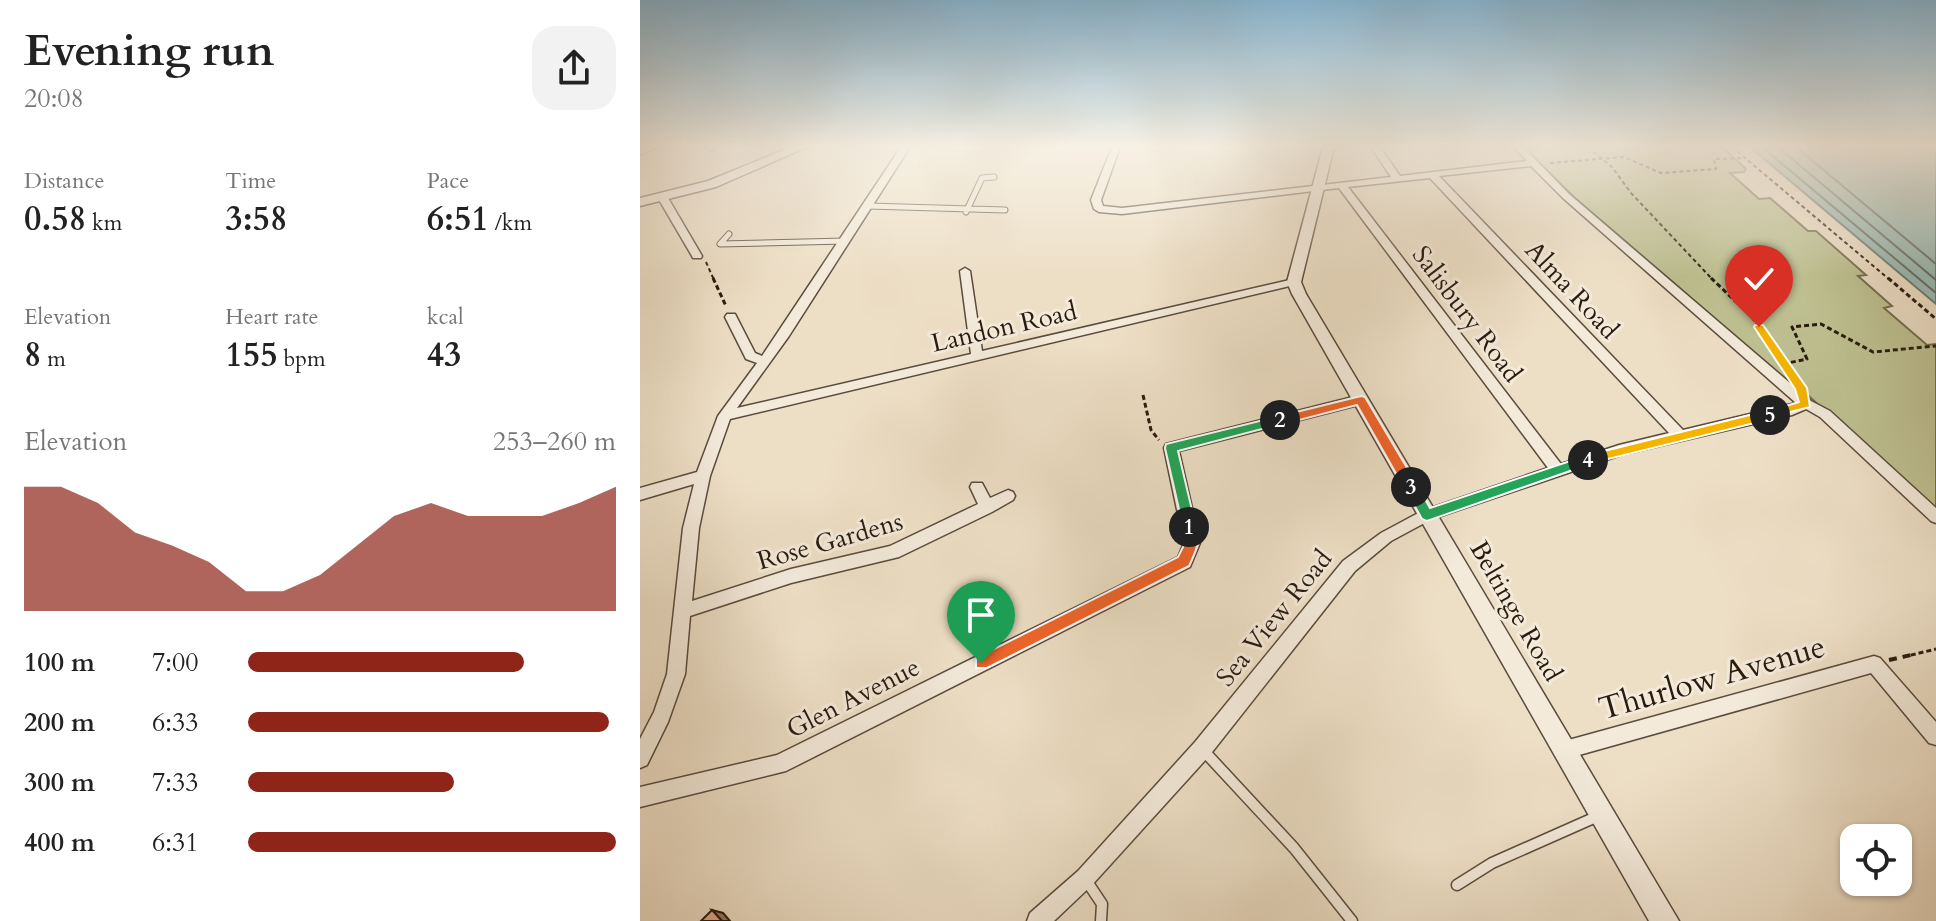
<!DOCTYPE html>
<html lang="en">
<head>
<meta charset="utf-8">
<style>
  body { margin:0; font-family:Cardo,serif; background:#f2f2f2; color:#222; height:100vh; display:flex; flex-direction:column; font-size:30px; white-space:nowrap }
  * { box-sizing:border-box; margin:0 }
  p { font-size:26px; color:#767676 }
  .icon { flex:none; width:44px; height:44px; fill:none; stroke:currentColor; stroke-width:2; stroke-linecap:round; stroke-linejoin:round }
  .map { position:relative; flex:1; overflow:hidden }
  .drawer { display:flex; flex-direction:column; background:#fff; width:640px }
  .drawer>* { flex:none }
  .buttons { position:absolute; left:1200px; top:824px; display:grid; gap:16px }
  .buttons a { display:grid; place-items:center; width:72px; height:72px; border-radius:16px; background:#fff; box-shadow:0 2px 6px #0004; font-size:40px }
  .pin { position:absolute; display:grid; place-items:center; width:68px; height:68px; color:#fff; margin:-82px -34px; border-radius:50% 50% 50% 0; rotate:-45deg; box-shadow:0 0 8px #0007 }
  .pin .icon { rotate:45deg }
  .km { position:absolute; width:40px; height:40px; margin:-20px; border-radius:50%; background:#222; color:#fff; font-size:22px; line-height:40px; text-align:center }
  .round { display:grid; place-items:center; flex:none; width:84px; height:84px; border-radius:24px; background:#f2f2f2 }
  .headline { display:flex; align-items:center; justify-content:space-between; height:136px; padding:0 24px }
  h1 { font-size:44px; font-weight:700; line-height:60px }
  .figures { display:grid; grid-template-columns:repeat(3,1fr); gap:12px; height:136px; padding:8px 24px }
  .figures div { display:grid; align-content:center }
  .figures b { font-size:34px; font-weight:700 }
  .figures small { font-size:22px; font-weight:400 }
  .figures p { font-size:22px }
  .chart { height:224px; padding:16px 24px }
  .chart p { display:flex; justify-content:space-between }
  .chart svg { width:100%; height:144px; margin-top:8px; fill:#8f2418; opacity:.7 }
  ul { padding:0 24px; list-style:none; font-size:26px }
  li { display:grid; grid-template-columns:128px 96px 1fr; align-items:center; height:60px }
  li i { height:20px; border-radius:10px; background:#8f2418 }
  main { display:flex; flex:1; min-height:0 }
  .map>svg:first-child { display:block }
  .green { fill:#bec091; stroke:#746e50; stroke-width:2 }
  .water { fill:#99bcb7; stroke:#6c7c74; stroke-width:2 }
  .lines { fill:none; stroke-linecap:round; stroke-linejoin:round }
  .shore { stroke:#616c63; stroke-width:2 }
  .service-far1-casing { stroke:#5a4c3d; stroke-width:7 }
  .service-casing { stroke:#5a4c3d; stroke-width:13 }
  .minor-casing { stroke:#5a4c3d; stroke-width:3 }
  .tertiary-casing { stroke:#5a4c3d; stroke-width:3 }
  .path-far2 { stroke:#291b0f; stroke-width:2; stroke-dasharray:4 3; stroke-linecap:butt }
  .path-far1 { stroke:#291b0f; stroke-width:3; stroke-dasharray:5 3; stroke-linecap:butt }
  .path { stroke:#291b0f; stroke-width:4; stroke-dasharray:8 6; stroke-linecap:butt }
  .service-far1 { stroke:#f3eada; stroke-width:5 }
  .service { stroke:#f3eada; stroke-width:10 }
  .minor { fill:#f3eada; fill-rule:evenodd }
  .tertiary { fill:#f3eada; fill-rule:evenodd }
  .shaded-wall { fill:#9f7461; stroke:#291b0f; stroke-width:2 }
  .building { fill:#e3a68b; stroke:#291b0f; stroke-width:2 }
  .split-1 { fill:#f0652b; stroke:#fff; stroke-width:2 }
  .split-2 { fill:#22a559; stroke:#fff; stroke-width:2 }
  .split-3 { fill:#f0652b; stroke:#fff; stroke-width:2 }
  .split-4 { fill:#22a559; stroke:#fff; stroke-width:2 }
  .split-5 { fill:#f5b400; stroke:#fff; stroke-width:2 }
  .split-6 { fill:#f5b400; stroke:#fff; stroke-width:2 }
  .labels { text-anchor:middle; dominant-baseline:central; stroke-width:6; stroke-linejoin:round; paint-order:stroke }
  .street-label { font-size:26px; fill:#291b0f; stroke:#f3eada }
  .near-street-label { font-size:32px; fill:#291b0f; stroke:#f3eada }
</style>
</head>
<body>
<main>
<section class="drawer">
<div class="headline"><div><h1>Evening run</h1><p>20:08</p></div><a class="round"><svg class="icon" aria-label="share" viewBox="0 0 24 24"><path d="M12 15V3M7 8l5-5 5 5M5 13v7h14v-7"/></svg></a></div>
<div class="figures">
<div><p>Distance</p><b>0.58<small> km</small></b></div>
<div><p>Time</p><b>3:58</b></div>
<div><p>Pace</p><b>6:51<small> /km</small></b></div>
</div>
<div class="figures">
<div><p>Elevation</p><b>8<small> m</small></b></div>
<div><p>Heart rate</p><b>155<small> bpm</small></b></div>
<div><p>kcal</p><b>43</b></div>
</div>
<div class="chart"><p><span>Elevation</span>253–260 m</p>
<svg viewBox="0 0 160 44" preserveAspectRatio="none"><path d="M0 44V6L10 6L20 11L30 20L40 24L50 29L60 38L70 38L80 33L90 24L100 15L110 11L120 15L130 15L140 15L150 11L160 6V44z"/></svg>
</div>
<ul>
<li><b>100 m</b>7:00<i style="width:75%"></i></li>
<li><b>200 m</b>6:33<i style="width:98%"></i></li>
<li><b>300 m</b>7:33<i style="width:56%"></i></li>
<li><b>400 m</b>6:31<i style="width:100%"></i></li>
</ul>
</section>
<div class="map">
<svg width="1296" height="921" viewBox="0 0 1296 921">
  <rect width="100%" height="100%" fill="#eddfc6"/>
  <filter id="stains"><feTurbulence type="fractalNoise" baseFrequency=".0025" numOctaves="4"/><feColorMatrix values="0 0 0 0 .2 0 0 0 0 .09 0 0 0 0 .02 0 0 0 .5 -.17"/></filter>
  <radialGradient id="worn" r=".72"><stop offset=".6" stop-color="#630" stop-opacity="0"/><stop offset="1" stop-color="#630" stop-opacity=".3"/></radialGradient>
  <!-- green -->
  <path class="green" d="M883,147H1082L1106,169L1104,172L1090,173L1119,199L1130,198L1168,231H1176L1226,275L1218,276L1252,306L1244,308L1287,345L1296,344V514L1169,396L1161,393L935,198Z"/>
  <!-- water -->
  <path class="water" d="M1110,147H1296V304Z"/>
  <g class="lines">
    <!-- shore -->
    <path class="shore" d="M1122,147L1296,293
      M1138,147L1296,280
      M1156,147L1296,264"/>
    <defs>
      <path id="service-far1" d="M228,206L365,210
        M326,212L342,178L354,177
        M89,234L80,244L205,241"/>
      <path id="service" d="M563,750L654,848L712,921
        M446,880L462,904L461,921
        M817,885L852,863L956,817"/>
      <path id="minor" d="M5,147H18L0,155V149Z
        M66,147H75V148L71,151Z
        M261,147H270L149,336L97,408L331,354L320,271L325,268L330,271L342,351L654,279L659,282L654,285L90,419L70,476L59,528L52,601L151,569L250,546L338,504L330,487L332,483H342L350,498L368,490L373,492L375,496L373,500L352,512L259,557L151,583L50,616L45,674L28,722L7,765L0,768V739L14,712L27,674L43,528L54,484L0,500V488L57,472L78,416L117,363L106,359L85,317L87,314H95L115,353L122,356Z
        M472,147H480L461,200L463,206L482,208L751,177L731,147H740L760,176L887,161L874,147H883L929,194L1171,401L1190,411L1296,508V523L1291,521L1180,417L1166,409L1152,415L981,455L792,519L751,541L715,571L569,756L452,885L414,921H387L390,913L438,871L555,742L703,561L741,533L782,511L908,468L699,188L482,214L459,212L454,209L451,200ZM891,166L923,198L1156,403L1043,430L799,176ZM790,178L1029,433L979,445L921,464L708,187Z
        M20,196L28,198L62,256L61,258H53L52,256L18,198Z
        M721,395L726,397L727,400L726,403L539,451L560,543L550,567L146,771L0,807V787L137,755L538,557L544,543L524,448L526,444Z
        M1234,656L1240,658L1296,722V745L1289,743L1231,673L925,759L918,757L916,750L918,743L925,741Z"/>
      <path id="tertiary" d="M151,147H167L76,187L0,206V198L68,181Z
        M683,147H694L661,282L666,294L1039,921H1009L652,294L647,282Z"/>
    </defs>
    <!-- service-far1 casing -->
    <use href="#service-far1" class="service-far1-casing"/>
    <!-- service casing -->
    <use href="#service" class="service-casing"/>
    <!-- minor casing -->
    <use href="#minor" class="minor-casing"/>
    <!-- tertiary casing -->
    <use href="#tertiary" class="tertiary-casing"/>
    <!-- path-far2 -->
    <path class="path-far2" d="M948,147L972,167L991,193L1073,280
      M1092,147L1250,280
      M910,163L984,157L1021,173L1076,169L1074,159L1104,158
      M66,262L74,280"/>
    <!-- path-far1 -->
    <path class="path-far1" d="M73,278L86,306
      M1071,278L1112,317L1147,369
      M1248,278L1296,319
      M1143,364L1167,359L1152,327L1181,324L1233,352L1296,346
      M503,395L511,430L519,440
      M1263,657L1296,649"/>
    <!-- path -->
    <path class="path" d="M1249,660L1271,655"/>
    <!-- service-far1 -->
    <use href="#service-far1" class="service-far1"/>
    <!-- service -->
    <use href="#service" class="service"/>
    <!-- minor -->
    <use href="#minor" class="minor"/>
    <!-- tertiary -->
    <use href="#tertiary" class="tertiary"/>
  </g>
  <!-- shaded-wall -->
  <path class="shaded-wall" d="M72,910L83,913L90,921H82Z"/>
  <!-- building -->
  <path class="building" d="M72,910L82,921H61Z"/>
  <!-- sky -->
  <linearGradient id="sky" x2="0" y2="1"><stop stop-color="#88b7d4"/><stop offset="0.53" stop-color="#f7f1e5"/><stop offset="1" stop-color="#f7f1e5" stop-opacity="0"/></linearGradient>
  <rect width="1296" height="276" fill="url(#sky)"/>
  <!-- split-1 -->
  <path class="split-1" d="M549,521C566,532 556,551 549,566L347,668H336V658L538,557L545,543L542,527Z"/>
  <!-- split-2 -->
  <path class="split-2" d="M640,416L646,420L644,423L538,451L556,527L554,531H544L525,448L526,444Z"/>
  <!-- split-3 -->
  <path class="split-3" d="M721,396L725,397L776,483V491H766L717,405L640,425L634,420L640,416Z"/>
  <!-- split-4 -->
  <path class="split-4" d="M948,455L953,456V463L787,521L782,519L764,487L766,483H776L790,508Z"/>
  <!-- split-5 -->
  <path class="split-5" d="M1130,410L1136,415L1135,418L948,464L942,460L948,455Z"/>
  <!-- split-6 -->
  <path class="split-6" d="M1115,325H1123L1167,388L1170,407L1126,418V412L1159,402L1155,389L1114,327Z"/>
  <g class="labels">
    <!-- street labels -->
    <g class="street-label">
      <text transform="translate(932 290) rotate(47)">Alma Road</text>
      <text transform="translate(827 314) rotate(53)">Salisbury Road</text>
      <text transform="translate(364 327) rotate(-13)">Landon Road</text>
      <text transform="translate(190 541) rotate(-16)">Rose Gardens</text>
      <text transform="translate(876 611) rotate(60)">Beltinge Road</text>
      <text transform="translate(634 618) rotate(-51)">Sea View Road</text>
      <text transform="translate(213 698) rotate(-27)">Glen Avenue</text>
    </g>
    <!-- near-street labels -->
    <g class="near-street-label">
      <text transform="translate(1072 678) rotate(-16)">Thurlow Avenue</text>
    </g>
  </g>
  <rect width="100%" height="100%" filter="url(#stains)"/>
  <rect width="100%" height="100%" fill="url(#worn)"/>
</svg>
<div class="buttons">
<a><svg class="icon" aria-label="locate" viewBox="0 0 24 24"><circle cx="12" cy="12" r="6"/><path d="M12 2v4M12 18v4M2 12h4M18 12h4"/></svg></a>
</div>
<div class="pin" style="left:341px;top:663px;background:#1e9e55"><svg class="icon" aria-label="arrive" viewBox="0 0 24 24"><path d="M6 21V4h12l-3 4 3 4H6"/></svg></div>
<div class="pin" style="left:1119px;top:327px;background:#d93025"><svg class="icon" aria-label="check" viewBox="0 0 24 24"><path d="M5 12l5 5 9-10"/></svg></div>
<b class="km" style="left:549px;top:527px">1</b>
<b class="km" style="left:640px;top:420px">2</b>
<b class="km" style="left:771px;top:487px">3</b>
<b class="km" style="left:948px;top:460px">4</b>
<b class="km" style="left:1130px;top:415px">5</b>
</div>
</main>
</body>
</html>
